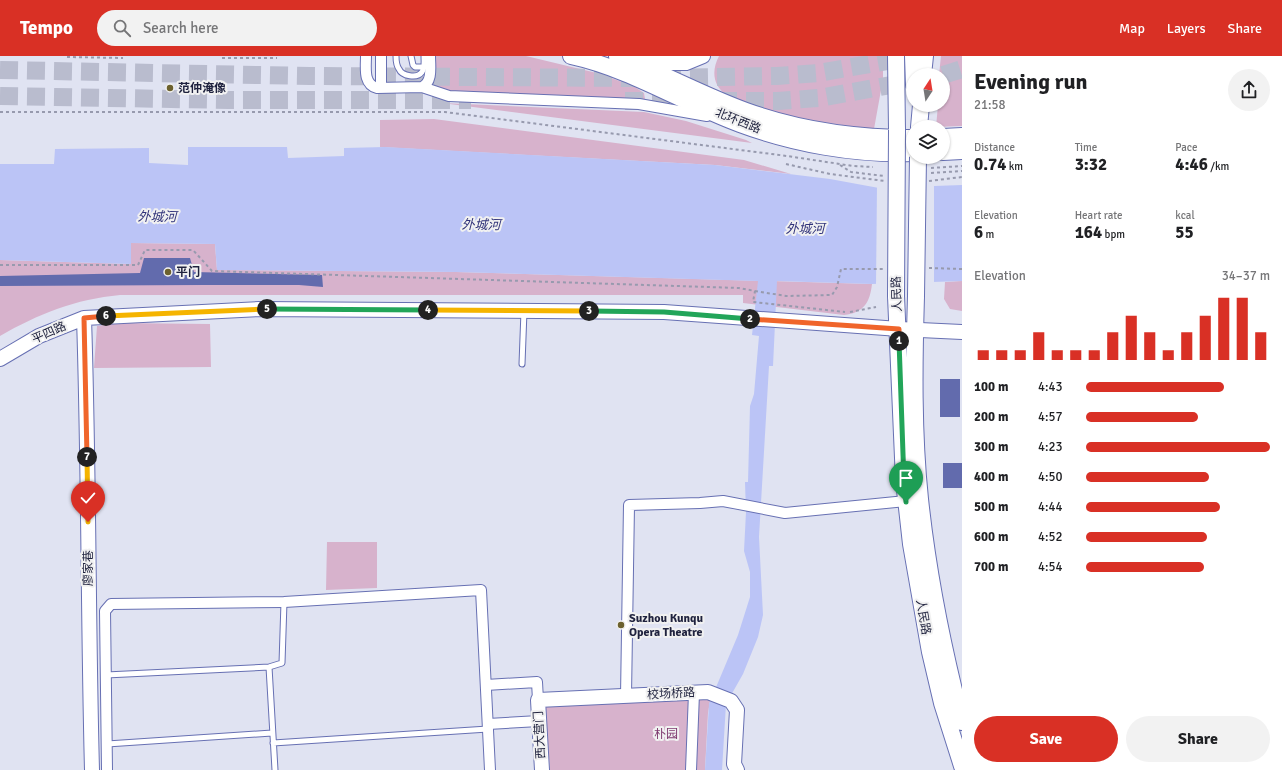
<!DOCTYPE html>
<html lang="en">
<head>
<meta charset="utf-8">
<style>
  body { margin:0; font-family:Signika,"Noto Sans SC",sans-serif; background:#f2f2f2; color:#202124; height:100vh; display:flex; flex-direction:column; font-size:15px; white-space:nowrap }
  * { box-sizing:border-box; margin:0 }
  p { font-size:13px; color:#757577 }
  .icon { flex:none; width:22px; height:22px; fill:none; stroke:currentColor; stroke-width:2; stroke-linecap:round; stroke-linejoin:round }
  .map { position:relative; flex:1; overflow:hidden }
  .sheet { display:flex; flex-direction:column; background:#fff; width:320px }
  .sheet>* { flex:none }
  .needle { width:26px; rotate:12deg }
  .controls { position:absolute; left:906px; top:12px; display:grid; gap:8px }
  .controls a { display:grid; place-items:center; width:44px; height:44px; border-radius:50%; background:#fff; box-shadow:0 1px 3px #0004; font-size:20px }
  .pin { position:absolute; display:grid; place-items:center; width:34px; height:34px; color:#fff; margin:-41px -17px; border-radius:50% 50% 50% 0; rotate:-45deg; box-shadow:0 0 4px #0007 }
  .pin .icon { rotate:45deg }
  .km { position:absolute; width:20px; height:20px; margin:-10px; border-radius:50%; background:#222; color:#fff; font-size:11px; line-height:20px; text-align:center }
  .round { display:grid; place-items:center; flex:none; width:42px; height:42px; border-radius:21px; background:#f2f2f2 }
  .overview { display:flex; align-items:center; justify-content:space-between; height:68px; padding:0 12px }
  h1 { font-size:22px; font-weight:700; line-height:30px }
  .stats { display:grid; grid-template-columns:repeat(3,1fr); gap:6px; height:68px; padding:4px 12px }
  .stats div { display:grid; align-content:center }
  .stats b { font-size:17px; font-weight:700 }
  .stats small { font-size:11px; font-weight:400 }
  .stats p { font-size:11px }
  .chart { height:112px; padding:8px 12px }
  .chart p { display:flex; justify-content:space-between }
  .chart svg { width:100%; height:72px; margin-top:4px; stroke:#d93025; stroke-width:6 }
  .cta { display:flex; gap:8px; margin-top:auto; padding:8px 12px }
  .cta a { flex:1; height:46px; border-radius:24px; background:#d93025; color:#fff; font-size:16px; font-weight:700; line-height:46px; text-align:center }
  .cta a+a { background:#f2f2f2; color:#202124 }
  ul { padding:0 12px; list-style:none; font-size:13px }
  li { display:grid; grid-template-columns:64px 48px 1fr; align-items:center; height:30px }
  li i { height:10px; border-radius:5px; background:#d93025 }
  header { display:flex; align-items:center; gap:24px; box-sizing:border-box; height:56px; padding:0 20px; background:#d93025; color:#fff }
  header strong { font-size:19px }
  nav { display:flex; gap:22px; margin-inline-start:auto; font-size:14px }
  .search { width:280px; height:36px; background:#f2f2f2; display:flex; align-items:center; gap:10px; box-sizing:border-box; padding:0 14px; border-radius:22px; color:#757577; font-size:15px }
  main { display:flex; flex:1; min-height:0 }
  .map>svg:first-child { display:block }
  .green { fill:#d7b2cc }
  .water { fill:#bbc4f6 }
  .pier { fill:#e0e3f2 }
  .building { fill:#626bad }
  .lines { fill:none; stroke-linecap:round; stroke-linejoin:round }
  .highway-tunnel { stroke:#b9bcce; stroke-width:18; stroke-dasharray:18 9; stroke-linecap:butt }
  .lane-casing { stroke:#6770b3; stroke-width:7 }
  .street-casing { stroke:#6770b3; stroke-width:12 }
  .secondary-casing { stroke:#6770b3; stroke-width:16 }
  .primary-casing { stroke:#6770b3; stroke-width:18 }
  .path { stroke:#979aae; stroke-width:2; stroke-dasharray:3 3; stroke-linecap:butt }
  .lane { stroke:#fff; stroke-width:5 }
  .street { stroke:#fff; stroke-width:10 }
  .secondary { stroke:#fff; stroke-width:14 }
  .primary { stroke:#fff; stroke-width:16 }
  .primary-bridge-casing { stroke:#6770b3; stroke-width:18; stroke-linecap:butt }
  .primary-bridge { stroke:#fff; stroke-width:16 }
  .split-1-casing { stroke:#fff; stroke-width:8 }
  .split-2-casing { stroke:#fff; stroke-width:8 }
  .split-3-casing { stroke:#fff; stroke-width:8 }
  .split-4-casing { stroke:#fff; stroke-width:8 }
  .split-5-casing { stroke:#fff; stroke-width:8 }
  .split-6-casing { stroke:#fff; stroke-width:8 }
  .split-7-casing { stroke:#fff; stroke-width:8 }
  .split-8-casing { stroke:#fff; stroke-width:8 }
  .split-1 { stroke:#22a559; stroke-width:5 }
  .split-2 { stroke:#f0652b; stroke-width:5 }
  .split-3 { stroke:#22a559; stroke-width:5 }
  .split-4 { stroke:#f5b400; stroke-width:5 }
  .split-5 { stroke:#22a559; stroke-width:5 }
  .split-6 { stroke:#f5b400; stroke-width:5 }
  .split-7 { stroke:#f0652b; stroke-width:5 }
  .split-8 { stroke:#f5b400; stroke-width:5 }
  .poi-dot { fill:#6c612e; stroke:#f1f1f1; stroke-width:1.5 }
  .labels { text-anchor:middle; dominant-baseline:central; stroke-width:4; stroke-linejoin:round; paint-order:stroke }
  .poi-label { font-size:12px; font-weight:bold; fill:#1f223e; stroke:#f1f1f1; text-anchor:start }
  .street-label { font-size:12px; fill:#1f223e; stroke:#f1f1f1 }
  .park-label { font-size:12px; fill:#7e386e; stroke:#f1f1f1 }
  .water-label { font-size:13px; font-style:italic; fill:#31337a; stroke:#f1f1f1 }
</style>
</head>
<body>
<header>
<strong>Tempo</strong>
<div class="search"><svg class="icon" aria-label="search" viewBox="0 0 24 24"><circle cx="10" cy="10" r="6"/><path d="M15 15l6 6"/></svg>Search here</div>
<nav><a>Map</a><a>Layers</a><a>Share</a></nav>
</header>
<main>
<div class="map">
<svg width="962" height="714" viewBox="0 0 962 714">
  <rect width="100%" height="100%" fill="#e0e3f2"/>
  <!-- green -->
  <path class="green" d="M432,0H526L601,18L635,31L644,37L645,43L640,45L599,41L448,36L433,29Z
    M719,0H883V23L874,73C831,68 786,62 745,46C739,44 731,42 725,38C712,28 712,13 719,0Z
    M941,0H962V70L936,71L938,49H943V19H939Z
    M442,47L644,56L686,65L746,84L752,87Z
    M434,63L744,104L791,118L715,109L380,91V64Z
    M131,187L215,188L217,214L456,216L872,228C870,246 864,257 844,259L743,247V239H120C76,243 38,258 0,280V204L131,208Z
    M962,225V255L950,253L944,243L945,226Z
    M119,267L210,268L211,311L94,312L97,270Z
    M327,486H377V532L326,534Z
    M711,639L708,657L705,714H550L545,647Z"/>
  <!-- water -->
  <path class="water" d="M188,91H287L288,102L344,100V92L385,91L715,109L830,123L879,132L962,129V225L872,228L777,225L773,310H769L759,481L763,559L758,581L743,618L726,648L722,714H705L709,648L738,579L750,541V516L744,495L746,456L745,426H748L750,350L754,338L759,280L752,279L758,225L456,216L217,214L215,188L131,187V208L0,204V108H54L55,93L149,92V107L188,109Z"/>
  <!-- pier -->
  <path class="pier" d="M877,129H934V228L876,230Z"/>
  <!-- building -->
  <path class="building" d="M144,202H190L194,216L322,219L323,231L299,229H202L0,230V220L140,217Z
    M940,323H960V361H940Z
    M943,407H962V432H943Z"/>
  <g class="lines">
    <!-- highway-tunnel -->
    <path class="highway-tunnel" d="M0,14L310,20L637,22
      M943,19L962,13
      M663,22L777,20L818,17L916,0
      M0,40L229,44H471
      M625,45H691
      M719,45H778L819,42L913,25"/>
    <defs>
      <path id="lane" d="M396,0C396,5 396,9 399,13C402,20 417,23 422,16C425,12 424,5 424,0
        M411,0L413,9L415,11H424
        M522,308L524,255
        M269,611L275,714
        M106,619L269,611L282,607L284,546
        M273,687L488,673
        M107,688L272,677"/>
      <path id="street" d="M366,0C366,12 363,28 377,32L422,31L449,40L639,48L707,60
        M422,31C433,26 430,10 430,0
        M381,32V0
        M486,629L537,626L538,644
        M626,640L629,449L700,447L723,445L785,457L906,445
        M488,668L539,665
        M107,714L105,555L111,548L284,546L481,534L490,714
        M691,714L694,637"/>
      <path id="secondary" d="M912,0L913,29
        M638,7H686L703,0
        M84,262C89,413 88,563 92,714
        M0,303L39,280L84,262L259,253L664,256L899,273L962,276
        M542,714L538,644L708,636L731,645L737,654L734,708L737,714"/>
      <path id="primary" d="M571,0C631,13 683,47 740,68C794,88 855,99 913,97
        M617,0C661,16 702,39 746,55C799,74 856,82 913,82
        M896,0L897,74
        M923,19L925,0
        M919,71L921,49
        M943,81L962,80
        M943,96L962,95
        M896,240L904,425L911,488L930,596L942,647L962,710
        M916,240C914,307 913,376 920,443C928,518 943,593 962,666"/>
    </defs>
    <!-- lane casing -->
    <use href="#lane" class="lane-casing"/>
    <!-- street casing -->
    <use href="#street" class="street-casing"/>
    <!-- secondary casing -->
    <use href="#secondary" class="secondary-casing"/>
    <!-- primary casing -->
    <use href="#primary" class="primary-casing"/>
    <!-- path -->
    <path class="path" d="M67,1L123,2
      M222,2H277
      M0,56H445L787,100L853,110L873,111
      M786,108L830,118L885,125
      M840,109L851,116L884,120
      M931,112L962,110
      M931,117L962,115
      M929,125L962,121
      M0,209H138L145,194H193L212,215L739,232L755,235L753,246L845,256
      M929,212L962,213
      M755,235L786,240L832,239L837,231L841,213H883
      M850,256L876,251"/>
    <!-- lane -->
    <use href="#lane" class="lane"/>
    <!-- street -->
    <use href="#street" class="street"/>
    <!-- secondary -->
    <use href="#secondary" class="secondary"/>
    <!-- primary -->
    <use href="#primary" class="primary"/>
    <defs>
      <path id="primary-bridge" d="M896,240L897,74
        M916,240L918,101"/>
    </defs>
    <!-- primary-bridge casing -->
    <use href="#primary-bridge" class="primary-bridge-casing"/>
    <!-- primary-bridge -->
    <use href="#primary-bridge" class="primary-bridge"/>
  </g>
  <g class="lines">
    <defs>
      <path id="split-1" d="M899,285L904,426L906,446"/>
      <path id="split-2" d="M750,263L899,273V285"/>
      <path id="split-3" d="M589,255L664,256L750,263"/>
      <path id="split-4" d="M428,254L589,255"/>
      <path id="split-5" d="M267,253L428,254"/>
      <path id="split-6" d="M106,260L267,253"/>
      <path id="split-7" d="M87,401L84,262L106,260"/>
      <path id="split-8" d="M87,401L88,466"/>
    </defs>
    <!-- split-1 casing -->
    <use href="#split-1" class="split-1-casing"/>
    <!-- split-2 casing -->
    <use href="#split-2" class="split-2-casing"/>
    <!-- split-3 casing -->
    <use href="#split-3" class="split-3-casing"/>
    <!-- split-4 casing -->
    <use href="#split-4" class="split-4-casing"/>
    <!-- split-5 casing -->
    <use href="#split-5" class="split-5-casing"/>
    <!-- split-6 casing -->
    <use href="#split-6" class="split-6-casing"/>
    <!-- split-7 casing -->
    <use href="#split-7" class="split-7-casing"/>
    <!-- split-8 casing -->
    <use href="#split-8" class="split-8-casing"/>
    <!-- split-1 -->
    <use href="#split-1" class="split-1"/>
    <!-- split-2 -->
    <use href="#split-2" class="split-2"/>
    <!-- split-3 -->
    <use href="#split-3" class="split-3"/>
    <!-- split-4 -->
    <use href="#split-4" class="split-4"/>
    <!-- split-5 -->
    <use href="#split-5" class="split-5"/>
    <!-- split-6 -->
    <use href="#split-6" class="split-6"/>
    <!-- split-7 -->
    <use href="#split-7" class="split-7"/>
    <!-- split-8 -->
    <use href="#split-8" class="split-8"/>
  </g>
  <!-- markers -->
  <g class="poi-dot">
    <circle cx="170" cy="32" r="4"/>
    <circle cx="168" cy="216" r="4"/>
    <circle cx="621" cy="569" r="4"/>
  </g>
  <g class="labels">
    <!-- poi labels -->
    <g class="poi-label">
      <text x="178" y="32">范仲淹像</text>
      <text x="176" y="216">平门</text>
      <text x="629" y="562">Suzhou Kunqu<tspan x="629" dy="14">Opera Theatre</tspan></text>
    </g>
    <!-- street labels -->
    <g class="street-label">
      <text transform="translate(738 65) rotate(22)">北环西路</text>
      <text transform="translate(897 238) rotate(-92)">人民路</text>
      <text transform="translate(49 277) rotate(-24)">平四路</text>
      <text transform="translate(88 512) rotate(-90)">廖家巷</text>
      <text transform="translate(923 561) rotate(80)">人民路</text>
      <text transform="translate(671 638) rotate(-3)">校场桥路</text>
      <text transform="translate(540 679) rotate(-93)">西大营门</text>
    </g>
    <!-- park labels -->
    <g class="park-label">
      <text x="666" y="678">朴园</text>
    </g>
    <!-- water labels -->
    <g class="water-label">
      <text transform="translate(157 161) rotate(1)">外城河</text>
      <text transform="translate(481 169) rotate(1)">外城河</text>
      <text x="805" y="173">外城河</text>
    </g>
  </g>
</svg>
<div class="controls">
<a><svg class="needle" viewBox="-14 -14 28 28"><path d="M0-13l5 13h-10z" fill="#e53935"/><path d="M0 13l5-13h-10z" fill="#757577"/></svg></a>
<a><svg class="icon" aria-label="layers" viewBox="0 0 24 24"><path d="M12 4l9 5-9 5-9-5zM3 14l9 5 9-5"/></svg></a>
</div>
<div class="pin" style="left:906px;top:446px;background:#1e9e55"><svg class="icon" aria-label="arrive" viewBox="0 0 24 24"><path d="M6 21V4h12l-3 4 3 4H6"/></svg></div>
<div class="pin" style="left:88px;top:466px;background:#d93025"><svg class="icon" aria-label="check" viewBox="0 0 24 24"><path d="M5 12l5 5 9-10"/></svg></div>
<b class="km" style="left:899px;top:285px">1</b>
<b class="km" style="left:750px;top:263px">2</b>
<b class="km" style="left:589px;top:255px">3</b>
<b class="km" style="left:428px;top:254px">4</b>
<b class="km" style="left:267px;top:253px">5</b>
<b class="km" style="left:106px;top:260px">6</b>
<b class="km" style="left:87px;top:401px">7</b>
</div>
<section class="sheet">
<div class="overview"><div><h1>Evening run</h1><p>21:58</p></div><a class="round"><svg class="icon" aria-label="share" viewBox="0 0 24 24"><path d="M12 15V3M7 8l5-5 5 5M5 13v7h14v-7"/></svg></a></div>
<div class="stats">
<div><p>Distance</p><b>0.74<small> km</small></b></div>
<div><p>Time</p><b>3:32</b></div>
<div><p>Pace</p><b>4:46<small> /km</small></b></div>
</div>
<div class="stats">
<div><p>Elevation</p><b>6<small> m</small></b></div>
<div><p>Heart rate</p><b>164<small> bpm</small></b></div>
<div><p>kcal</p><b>55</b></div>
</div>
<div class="chart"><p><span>Elevation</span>34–37 m</p>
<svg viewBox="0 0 160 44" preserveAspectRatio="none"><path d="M5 44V38M15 44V38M25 44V38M35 44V27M45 44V38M55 44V38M65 44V38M75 44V27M85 44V17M95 44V27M105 44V38M115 44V27M125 44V17M135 44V6M145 44V6M155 44V27"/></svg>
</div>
<ul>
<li><b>100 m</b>4:43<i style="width:75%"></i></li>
<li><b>200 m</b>4:57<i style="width:61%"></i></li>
<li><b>300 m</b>4:23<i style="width:100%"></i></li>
<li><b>400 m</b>4:50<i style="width:67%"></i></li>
<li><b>500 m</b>4:44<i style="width:73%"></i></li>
<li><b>600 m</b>4:52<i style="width:66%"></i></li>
<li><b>700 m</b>4:54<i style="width:64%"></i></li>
</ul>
<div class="cta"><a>Save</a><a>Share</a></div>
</section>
</main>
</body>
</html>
